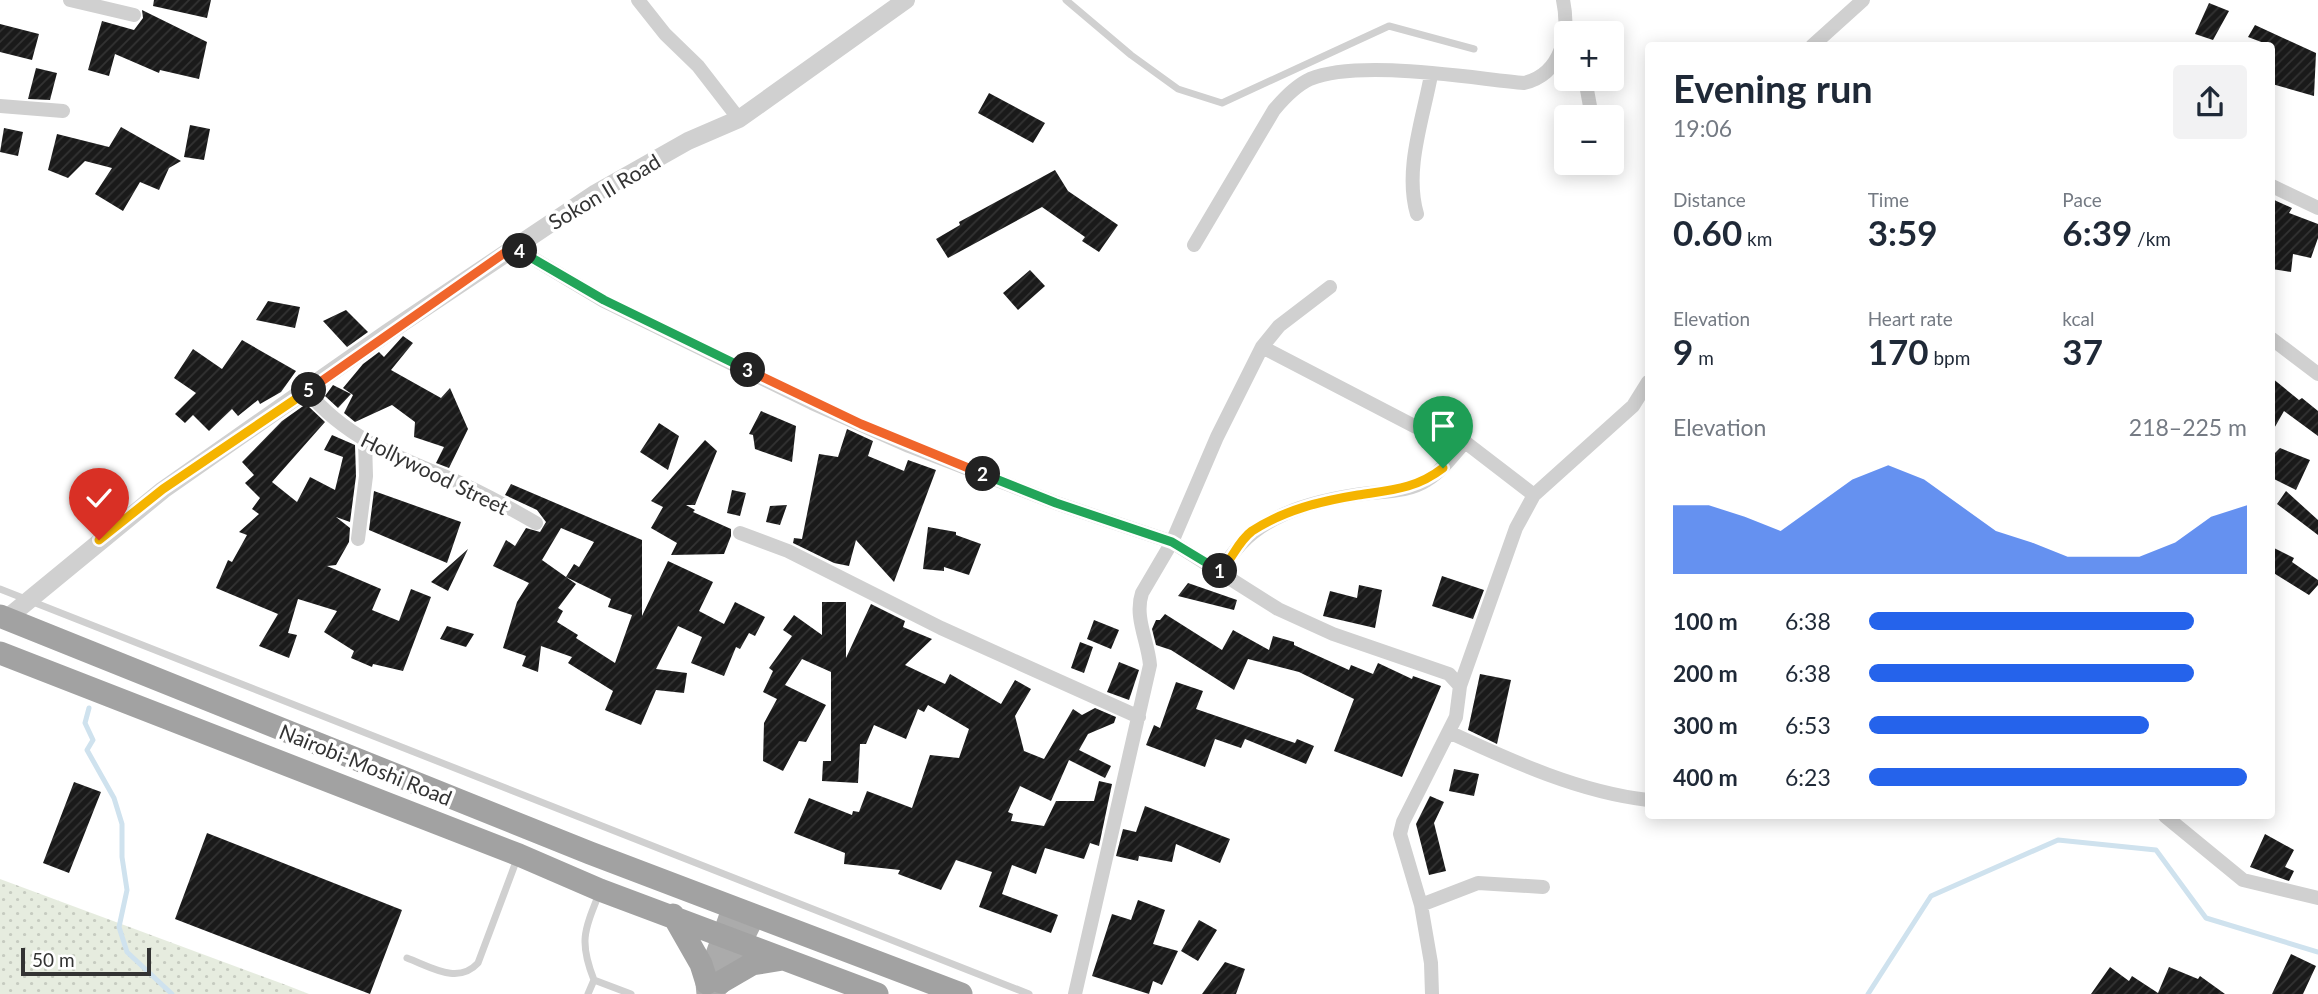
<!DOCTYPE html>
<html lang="en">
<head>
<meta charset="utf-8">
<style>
  body { margin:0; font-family:Lato,sans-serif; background:#f2f2f3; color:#1f2937; height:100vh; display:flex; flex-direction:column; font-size:26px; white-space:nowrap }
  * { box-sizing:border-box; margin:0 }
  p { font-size:23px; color:#747a83 }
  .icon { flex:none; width:38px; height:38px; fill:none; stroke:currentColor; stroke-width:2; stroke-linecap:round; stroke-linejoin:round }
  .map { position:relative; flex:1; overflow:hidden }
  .drawer { position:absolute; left:1645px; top:42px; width:630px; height:777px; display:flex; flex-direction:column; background:#fff; border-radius:7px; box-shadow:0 4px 18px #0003 }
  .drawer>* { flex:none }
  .controls { position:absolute; left:1554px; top:21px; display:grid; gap:14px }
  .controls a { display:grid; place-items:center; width:70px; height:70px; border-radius:7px; background:#fff; box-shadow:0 4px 18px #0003; font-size:35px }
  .scale { position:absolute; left:21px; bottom:18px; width:130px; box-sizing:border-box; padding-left:7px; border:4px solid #333; border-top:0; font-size:19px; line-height:24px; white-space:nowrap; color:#333; -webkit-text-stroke:5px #fff; paint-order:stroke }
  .pin { position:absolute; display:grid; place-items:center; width:60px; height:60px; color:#fff; margin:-72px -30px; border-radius:50% 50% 50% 0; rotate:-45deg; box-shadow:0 0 7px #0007 }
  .pin .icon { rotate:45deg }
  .km { position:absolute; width:35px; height:35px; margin:-18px; border-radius:50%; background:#222; color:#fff; font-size:19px; line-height:35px; text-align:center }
  .round { display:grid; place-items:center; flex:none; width:74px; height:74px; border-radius:7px; background:#f2f2f3 }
  .summary { display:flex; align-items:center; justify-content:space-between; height:119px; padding:0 28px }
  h1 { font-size:38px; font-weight:700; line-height:52px }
  .metrics { display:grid; grid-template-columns:repeat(3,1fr); gap:10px; height:119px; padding:7px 28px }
  .metrics div { display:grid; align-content:center }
  .metrics b { font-size:35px; font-weight:700 }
  .metrics small { font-size:19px; font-weight:400 }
  .metrics p { font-size:19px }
  .chart { height:196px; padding:14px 28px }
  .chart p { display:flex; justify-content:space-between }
  .chart svg { width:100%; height:126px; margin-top:7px; fill:#2563eb; opacity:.7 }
  ul { padding:0 28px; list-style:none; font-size:23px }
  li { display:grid; grid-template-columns:112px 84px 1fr; align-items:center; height:52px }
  li i { height:18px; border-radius:9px; background:#2563eb }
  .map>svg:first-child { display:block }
  .grass { fill:url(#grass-dots) }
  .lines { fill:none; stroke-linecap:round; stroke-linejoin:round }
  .stream { stroke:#cfe2ee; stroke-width:5 }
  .building { fill:url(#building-hatch); fill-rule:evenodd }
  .service { stroke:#d0d0d0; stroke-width:7 }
  .minor { stroke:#d0d0d0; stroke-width:14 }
  .tertiary { stroke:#d0d0d0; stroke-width:18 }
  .primary { stroke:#ababab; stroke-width:23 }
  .trunk { stroke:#a2a2a2; stroke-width:23 }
  .split-1-casing { stroke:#fff; stroke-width:14 }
  .split-2-casing { stroke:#fff; stroke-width:14 }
  .split-3-casing { stroke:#fff; stroke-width:14 }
  .split-4-casing { stroke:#fff; stroke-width:14 }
  .split-5-casing { stroke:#fff; stroke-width:14 }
  .split-6-casing { stroke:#fff; stroke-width:14 }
  .split-1 { stroke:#f5b400; stroke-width:9 }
  .split-2 { stroke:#22a559; stroke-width:9 }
  .split-3 { stroke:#f0652b; stroke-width:9 }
  .split-4 { stroke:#22a559; stroke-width:9 }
  .split-5 { stroke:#f0652b; stroke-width:9 }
  .split-6 { stroke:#f5b400; stroke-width:9 }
  .labels { text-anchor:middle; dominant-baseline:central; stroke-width:7; stroke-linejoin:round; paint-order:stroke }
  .street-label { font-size:21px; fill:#333; stroke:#fff }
</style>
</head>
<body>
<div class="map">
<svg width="2318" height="994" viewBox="0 0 2318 994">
  <defs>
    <pattern id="grass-dots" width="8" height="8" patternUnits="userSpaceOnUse" patternTransform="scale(1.75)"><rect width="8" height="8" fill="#e6ecdf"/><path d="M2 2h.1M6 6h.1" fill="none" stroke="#c6cbc0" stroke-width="1.8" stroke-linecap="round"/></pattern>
    <pattern id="building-hatch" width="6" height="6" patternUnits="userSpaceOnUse" patternTransform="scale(1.75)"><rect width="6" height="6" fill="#1a1a1a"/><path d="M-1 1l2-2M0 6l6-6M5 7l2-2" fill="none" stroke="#333"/></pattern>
  </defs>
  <rect width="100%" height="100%" fill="#fff"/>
  <!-- grass -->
  <path class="grass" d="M0,879L286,985L309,994H0Z"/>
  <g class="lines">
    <!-- stream -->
    <path class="stream" d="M89,708L85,723L93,740L87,750L114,798L122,824V857L127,890L119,927L127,952L172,994
      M1868,994L1931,896L2058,840L2156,850L2206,918L2318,952"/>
  </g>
  <!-- building -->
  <path class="building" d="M154,0H211L207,18L153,6Z
    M2209,3L2229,11L2213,40L2195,34Z
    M142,10L207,42L199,79L160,70L159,73L115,54L109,76L88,70L102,21L134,30L143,18Z
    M0,24L39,34L32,60L0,52Z
    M2255,25L2316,53L2314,96L2272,84V46L2248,37Z
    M36,68L57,73L50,100L28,99Z
    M989,93L1045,123L1033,143L978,113Z
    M190,125L210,129L204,160L184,157Z
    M121,127L181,161L169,168L159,190L140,182L123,211L95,194L112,168L85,161L68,178L48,170L57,134L109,147Z
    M4,128L23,132L18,156L0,152Z
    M1055,170L1068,191L1118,225L1099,252L1082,241L1085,237L1042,207L948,258L936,239L960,225L959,222Z
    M2272,199L2292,208L2289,213L2318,224V238L2311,258L2293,254L2291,272L2272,269Z
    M1030,270L1045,286L1018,310L1003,293Z
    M268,301L300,307L295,328L256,320Z
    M346,310L368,332L347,347L323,321Z
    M403,336L413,343L391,370L441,398L450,388L468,429L449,468L436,463L444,447L414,437L415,422L392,405L355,422L344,413L353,395L343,388L363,364L379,352L384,357Z
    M242,340L296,371L281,392L260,404L258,400L238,416L232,409L209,431L193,415L185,423L175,414L196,393L174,378L193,349L222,369Z
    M2272,378L2299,400L2302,398L2318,411V436L2284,411L2272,432Z
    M333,385L351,394L338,408L325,396Z
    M306,404L325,422L272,482L297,502L310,477L335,490L343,457L324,450L332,435L355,445L356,476L350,522L336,517L350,528L349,542L336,565L327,566L381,589L372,610L399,621L411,589L431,597L403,671L373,664L372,667L351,658L354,651L324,632L337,611L298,599L288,633L297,635L289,658L259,646L278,614L216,588L228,560L232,562L247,535L239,532L259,514L252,509L260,498L245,483L254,475L242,462L282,421Z
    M761,411L796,426L792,462L755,449L753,435L749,434Z
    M659,423L679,436L668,470L640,452Z
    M847,429L873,441L868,456L904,471L908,460L936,470L894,582L856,540L849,566L834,563L793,543L794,538L802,539L819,454L838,457Z
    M705,440L717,451L695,505H686L695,510L693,512L731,529V536L724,554L671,555L677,543L651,528L663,507L651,501Z
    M2280,448L2310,460L2296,490L2272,478V456Z
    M511,484L642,540V616L668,561L713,582L699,611L724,624L735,602L765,617L755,636L749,633L740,649L736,647L724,676L691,663L702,637L678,626L656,669L687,673L684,693L656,690L641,725L605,710L613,691L568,663L572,657L541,646L538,672L522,666L526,656L503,648L517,602L529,583L493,566L506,540L515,546L526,528L540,532L546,522L537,510L505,495ZM561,528L594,542L579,567L574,564L566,577L542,560ZM566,577L611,599L608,607L632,615L615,663L576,638L578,635L557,622L563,611L558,608L576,584Z
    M732,490L746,493L740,516L727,513Z
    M374,491L461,522L447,563L369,530Z
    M2286,491L2318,520V535L2277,504Z
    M787,505L780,525L766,522L770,506Z
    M928,527L956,532V535L981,544L969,575L944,567V571L923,569Z
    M2272,547L2294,558L2292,562L2318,580V585L2309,595L2272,572Z
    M468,549L448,591L431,582Z
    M1442,576L1484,590L1473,619L1432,606Z
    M1188,583L1237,600L1234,610L1178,596Z
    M1359,585L1382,590L1375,628L1323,616L1330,591L1357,598Z
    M822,602H846V658L871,604L905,621L903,627L932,639L905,665L945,684L950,674L1001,704L1015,680L1031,689L1015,716L1024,751L1044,759L1073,709L1082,715L1095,708L1116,717L1114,723L1088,734L1079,750L1111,766L1105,778L1069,760L1051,801L1020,786L1008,812L1013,814L1011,821L1044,826L1056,801H1094L1099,781L1112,784L1099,846L1090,843L1084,859L1045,848L1036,874L1012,865L1002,894L1058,915L1051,933L979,907L992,872L956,860L941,890L898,874L900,870L844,864L845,853L794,833L809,798L852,815L853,811L859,812L867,791L912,808L930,755L959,758L969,729L928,705L924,712L918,709L906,739L874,725L866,744H860L858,783L822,781L823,761H831V672L802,659L785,685L826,705L806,742L799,741L783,771L763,761L764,723L777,699L763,692L773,671L769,668L792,636L783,630L794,615L822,635Z
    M1165,614L1222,650L1233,630L1269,650L1273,636L1294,642V645L1349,670L1351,665L1373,674L1378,663L1412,679L1413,676L1441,686L1402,777L1334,751L1354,699L1299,672L1248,659L1234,690L1171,650L1156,645L1152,629L1156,620H1160Z
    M1094,620L1119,630L1111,649L1087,639Z
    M447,626L474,634L466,647L440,639Z
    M1080,642L1093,647L1084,673L1071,668Z
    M1119,662L1139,670L1129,700L1107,692Z
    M1480,674L1511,680L1497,744L1468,730Z
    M1176,682L1203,691L1196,709L1295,743L1297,739L1314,746L1306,764L1245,739L1241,748L1215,739L1205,767L1146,745L1154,725L1160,728Z
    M1454,769L1479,774L1474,796L1449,791Z
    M74,782L101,792L69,873L43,863Z
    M1430,796L1444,802L1434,823L1446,871L1429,875L1416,824Z
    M1145,806L1230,839L1220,863L1176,844L1172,862L1139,856L1138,861L1116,856L1123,829L1136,832Z
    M207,833L402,910L370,994L175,919Z
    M2265,834L2294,850L2285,867L2294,871L2289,881L2250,867Z
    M1138,900L1165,910L1153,944L1178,951L1162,985L1153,981L1149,994L1092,976L1112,914L1131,920Z
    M1199,920L1217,930L1198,961L1181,951Z
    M2291,954L2316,966L2303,994H2272Z
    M1225,962L1245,969L1236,994H1202Z
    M2110,967L2129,981L2132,976L2158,993L2169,967L2198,979L2200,976L2225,994H2091Z"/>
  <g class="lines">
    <!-- service -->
    <path class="service" d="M1066,0L1131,55L1178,89L1222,103L1389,26L1474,49
      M0,589L1029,994
      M599,894C584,931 579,942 594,980L631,994
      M407,958C431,967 458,985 478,963L517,859
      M588,994L594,980"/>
    <!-- minor -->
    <path class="minor" d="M70,0L134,15
      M638,0L665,34L698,66L739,119
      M1812,46L1863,0
      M1585,79L1592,117
      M0,106L63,111
      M1584,167L1585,163
      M2272,186L2318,208
      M1417,214C1404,170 1423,119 1431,75
      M1194,245L1274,110C1284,98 1295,86 1310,79C1360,59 1469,78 1524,83C1562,74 1570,33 1563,0
      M514,247L604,301L812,403L909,446L1056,503L1172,542L1278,609L1333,634L1449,674L1460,686L1456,717L1403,822L1400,834L1421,905L1431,963L1432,994
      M2272,339L2318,374
      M1262,347L1416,427L1465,442L1534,495
      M307,391C344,436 392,455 444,476C476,489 506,506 536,523
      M740,533L788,551L941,628L1139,717
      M358,539L366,476L365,441
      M1222,572C1248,516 1313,500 1370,493C1390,491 1410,491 1427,480C1442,471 1453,455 1465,442
      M1460,686L1516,528L1534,495L1633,406L1648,382
      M1451,733C1514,762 1579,792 1648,800
      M2165,816L2243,880L2318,898
      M1421,905L1478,883L1543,887
      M1075,994L1150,665C1148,641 1134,617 1142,593L1172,542L1217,437L1262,347L1279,326L1330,287"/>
    <!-- tertiary -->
    <path class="tertiary" d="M6,619L163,490L387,333L596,193L688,141L739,119L906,0"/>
    <!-- primary -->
    <path class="primary" d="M714,989L721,982L753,917
      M708,994L707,983L733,909"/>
    <!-- trunk -->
    <path class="trunk" d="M0,616L590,853L961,994
      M0,653L519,855L600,890L877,994
      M673,915L701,964L707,983
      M721,982L752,964L783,959"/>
  </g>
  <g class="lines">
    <defs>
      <path id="split-1" d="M1220,571C1231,562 1237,542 1252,531C1284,510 1321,501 1358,495C1391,490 1416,489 1443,468"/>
      <path id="split-2" d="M983,474L1056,503L1172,542L1220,571"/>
      <path id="split-3" d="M748,370L861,424L983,474"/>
      <path id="split-4" d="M520,251L604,300L748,370"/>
      <path id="split-5" d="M309,390L513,247L520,251"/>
      <path id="split-6" d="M99,540L163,489L309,390"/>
    </defs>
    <!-- split-1 casing -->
    <use href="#split-1" class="split-1-casing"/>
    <!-- split-2 casing -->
    <use href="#split-2" class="split-2-casing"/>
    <!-- split-3 casing -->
    <use href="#split-3" class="split-3-casing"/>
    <!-- split-4 casing -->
    <use href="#split-4" class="split-4-casing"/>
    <!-- split-5 casing -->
    <use href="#split-5" class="split-5-casing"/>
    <!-- split-6 casing -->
    <use href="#split-6" class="split-6-casing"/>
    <!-- split-1 -->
    <use href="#split-1" class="split-1"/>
    <!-- split-2 -->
    <use href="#split-2" class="split-2"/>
    <!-- split-3 -->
    <use href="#split-3" class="split-3"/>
    <!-- split-4 -->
    <use href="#split-4" class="split-4"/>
    <!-- split-5 -->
    <use href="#split-5" class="split-5"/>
    <!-- split-6 -->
    <use href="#split-6" class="split-6"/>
  </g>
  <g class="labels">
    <!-- street labels -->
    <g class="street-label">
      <text transform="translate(604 191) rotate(-31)">Sokon II Road</text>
      <text transform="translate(435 473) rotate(26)">Hollywood Street</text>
      <text transform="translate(366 764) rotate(22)">Nairobi-Moshi Road</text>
    </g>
  </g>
</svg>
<div class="controls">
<a>+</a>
<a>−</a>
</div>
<div class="scale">50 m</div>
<div class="pin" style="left:1443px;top:468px;background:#1e9e55"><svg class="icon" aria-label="arrive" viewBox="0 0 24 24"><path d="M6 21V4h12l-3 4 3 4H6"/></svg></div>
<div class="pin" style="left:99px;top:540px;background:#d93025"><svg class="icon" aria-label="check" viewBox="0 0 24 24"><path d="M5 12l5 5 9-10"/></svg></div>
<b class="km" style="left:1220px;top:571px">1</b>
<b class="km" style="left:983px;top:474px">2</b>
<b class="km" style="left:748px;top:370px">3</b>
<b class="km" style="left:520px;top:251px">4</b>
<b class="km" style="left:309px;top:390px">5</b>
<section class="drawer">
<div class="summary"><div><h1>Evening run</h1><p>19:06</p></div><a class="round"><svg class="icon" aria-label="share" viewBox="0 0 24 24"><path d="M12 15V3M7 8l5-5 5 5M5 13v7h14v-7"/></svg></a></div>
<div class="metrics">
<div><p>Distance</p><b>0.60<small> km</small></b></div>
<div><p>Time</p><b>3:59</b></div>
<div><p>Pace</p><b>6:39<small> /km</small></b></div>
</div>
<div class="metrics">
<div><p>Elevation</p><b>9<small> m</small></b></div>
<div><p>Heart rate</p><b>170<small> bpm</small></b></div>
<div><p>kcal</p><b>37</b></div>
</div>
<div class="chart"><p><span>Elevation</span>218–225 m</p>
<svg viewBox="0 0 160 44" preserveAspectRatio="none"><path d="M0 44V20L10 20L20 24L30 29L40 20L50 11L60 6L70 11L80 20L90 29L100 33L110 38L120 38L130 38L140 33L150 24L160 20V44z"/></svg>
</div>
<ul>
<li><b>100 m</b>6:38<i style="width:86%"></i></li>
<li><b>200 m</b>6:38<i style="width:86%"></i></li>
<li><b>300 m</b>6:53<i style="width:74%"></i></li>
<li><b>400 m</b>6:23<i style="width:100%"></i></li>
</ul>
</section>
</div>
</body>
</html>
